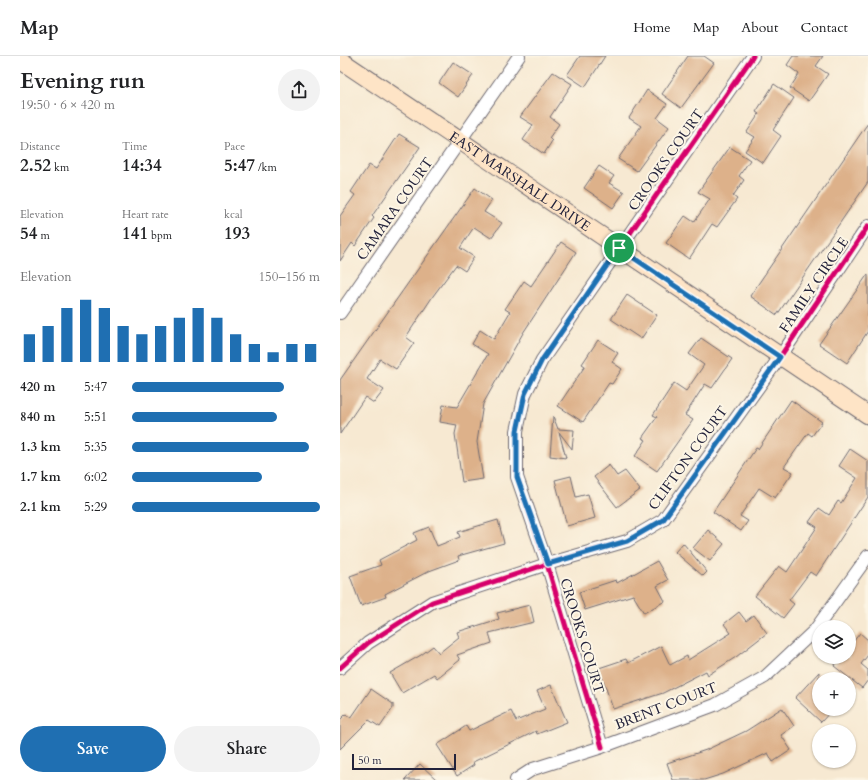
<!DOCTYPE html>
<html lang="en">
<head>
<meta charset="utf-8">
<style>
  body { margin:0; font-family:Cardo,serif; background:#f2f2f2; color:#202124; height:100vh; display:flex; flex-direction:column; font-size:15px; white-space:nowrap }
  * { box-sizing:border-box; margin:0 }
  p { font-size:13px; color:#757577 }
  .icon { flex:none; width:22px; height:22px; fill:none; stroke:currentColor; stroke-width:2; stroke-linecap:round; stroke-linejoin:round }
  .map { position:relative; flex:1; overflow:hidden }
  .details { display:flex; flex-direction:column; background:#fff; width:340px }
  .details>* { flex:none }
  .fabs { position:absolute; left:472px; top:564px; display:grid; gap:8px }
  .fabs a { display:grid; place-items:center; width:44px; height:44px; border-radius:50%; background:#fff; box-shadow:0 1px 3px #0004; font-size:20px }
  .scale { position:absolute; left:12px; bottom:10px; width:104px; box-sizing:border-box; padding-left:4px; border:2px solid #22223b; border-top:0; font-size:11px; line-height:14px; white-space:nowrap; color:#22223b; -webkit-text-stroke:3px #fcf5e5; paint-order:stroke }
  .pin { position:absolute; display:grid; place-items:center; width:34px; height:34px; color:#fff; margin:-17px; border:2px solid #fff; border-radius:50%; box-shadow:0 1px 4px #0007 }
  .round { display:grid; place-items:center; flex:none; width:42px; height:42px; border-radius:21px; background:#f2f2f2 }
  .head { display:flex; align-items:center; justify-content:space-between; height:68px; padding:0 20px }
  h1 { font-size:22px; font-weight:800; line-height:30px }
  .figures { display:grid; grid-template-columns:repeat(3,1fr); gap:6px; height:68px; padding:4px 20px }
  .figures div { display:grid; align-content:center }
  .figures b { font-size:17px; font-weight:800 }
  .figures small { font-size:11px; font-weight:400 }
  .figures p { font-size:11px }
  .chart { height:112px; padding:8px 20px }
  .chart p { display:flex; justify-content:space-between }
  .chart svg { width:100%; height:72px; margin-top:4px; stroke:#1f6fb2; stroke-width:6 }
  .action { display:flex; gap:8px; margin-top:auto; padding:8px 20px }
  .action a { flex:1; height:46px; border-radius:24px; background:#1f6fb2; color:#fff; font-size:16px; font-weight:800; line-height:46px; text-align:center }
  .action a+a { background:#f2f2f2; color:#202124 }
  ul { padding:0 20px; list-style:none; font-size:13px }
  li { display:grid; grid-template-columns:64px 48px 1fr; align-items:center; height:30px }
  li i { height:10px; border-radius:5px; background:#1f6fb2 }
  header { display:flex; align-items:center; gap:24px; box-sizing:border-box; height:56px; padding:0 20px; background:#fff; border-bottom:1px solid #e0e0e0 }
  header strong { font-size:19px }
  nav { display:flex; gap:22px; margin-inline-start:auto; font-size:14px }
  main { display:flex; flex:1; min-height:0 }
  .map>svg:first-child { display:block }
  .building { fill:#ddb18a }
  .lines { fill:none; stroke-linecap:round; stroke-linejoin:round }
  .minor-casing { stroke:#6d6870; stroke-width:14 }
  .secondary-casing { stroke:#6d6870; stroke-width:19 }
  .minor { stroke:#fff; stroke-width:12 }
  .secondary { stroke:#fee4c6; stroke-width:17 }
  .cycleway-casing { stroke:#fcf5e5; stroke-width:8 }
  .cycleway { stroke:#d6006c; stroke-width:5 }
  .route-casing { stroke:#fff; stroke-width:8 }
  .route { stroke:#1f6fb2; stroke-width:5 }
  .labels { text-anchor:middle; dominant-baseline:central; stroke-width:4; stroke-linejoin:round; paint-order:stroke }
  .street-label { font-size:14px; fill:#22223b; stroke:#fcf5e5 }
</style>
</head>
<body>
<header>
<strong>Map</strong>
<nav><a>Home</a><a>Map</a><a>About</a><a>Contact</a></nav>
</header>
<main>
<section class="details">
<div class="head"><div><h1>Evening run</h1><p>19:50 · 6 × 420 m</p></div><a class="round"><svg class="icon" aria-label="share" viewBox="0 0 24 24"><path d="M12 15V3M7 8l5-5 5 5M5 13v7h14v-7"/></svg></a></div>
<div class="figures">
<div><p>Distance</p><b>2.52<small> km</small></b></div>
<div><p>Time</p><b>14:34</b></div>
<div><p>Pace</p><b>5:47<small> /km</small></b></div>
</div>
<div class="figures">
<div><p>Elevation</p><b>54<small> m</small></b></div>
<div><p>Heart rate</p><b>141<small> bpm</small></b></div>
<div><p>kcal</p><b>193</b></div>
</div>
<div class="chart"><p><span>Elevation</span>150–156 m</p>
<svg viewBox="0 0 160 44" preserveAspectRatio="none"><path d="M5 44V27M15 44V22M25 44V11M35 44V6M45 44V11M55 44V22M65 44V27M75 44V22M85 44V17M95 44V11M105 44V17M115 44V27M125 44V33M135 44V38M145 44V33M155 44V33"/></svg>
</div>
<ul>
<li><b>420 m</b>5:47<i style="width:81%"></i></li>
<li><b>840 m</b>5:51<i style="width:77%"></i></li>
<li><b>1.3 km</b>5:35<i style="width:94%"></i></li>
<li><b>1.7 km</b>6:02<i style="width:69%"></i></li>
<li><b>2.1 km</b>5:29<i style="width:100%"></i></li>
</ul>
<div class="action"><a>Save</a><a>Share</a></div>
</section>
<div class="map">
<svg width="528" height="724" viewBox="0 0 528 724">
  <rect width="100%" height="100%" fill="#fcf5e5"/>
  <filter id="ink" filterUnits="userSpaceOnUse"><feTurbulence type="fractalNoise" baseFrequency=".025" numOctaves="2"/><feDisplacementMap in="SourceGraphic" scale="8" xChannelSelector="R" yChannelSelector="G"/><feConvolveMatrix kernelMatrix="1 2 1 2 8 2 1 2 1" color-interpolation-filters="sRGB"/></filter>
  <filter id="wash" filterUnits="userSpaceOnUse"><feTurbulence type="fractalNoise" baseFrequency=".012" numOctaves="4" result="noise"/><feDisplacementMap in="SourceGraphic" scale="16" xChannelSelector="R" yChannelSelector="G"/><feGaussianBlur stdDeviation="0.9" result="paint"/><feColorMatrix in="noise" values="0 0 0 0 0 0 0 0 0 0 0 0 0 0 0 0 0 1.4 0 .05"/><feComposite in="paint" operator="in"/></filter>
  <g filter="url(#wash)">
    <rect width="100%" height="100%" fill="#f7e9d2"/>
    <g id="blocks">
      <!-- building -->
      <path class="building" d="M240,0H265L245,31L227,19Z
        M348,0H364L374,7L341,52L322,38Z
        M453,0H483L476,10L488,18L469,45L450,32L459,18L447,9Z
        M113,6L133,19L118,41L99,27Z
        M213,16L232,28L210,61L219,68L209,82L212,85L204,98L183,84L193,69L180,61Z
        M434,28L454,42L433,74L441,80L423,107L405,95L415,81L407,76L419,58L416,56Z
        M307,34L327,48L317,62L329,71L297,115L278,103L301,70L289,62Z
        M528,67V126L437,259L410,240Z
        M59,78L80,91L32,160L34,162L15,190L12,187L0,205V160L15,139L11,136L29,109L36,113Z
        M390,91L410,104L399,120L404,124L393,140L397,143L377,171L372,168L349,203L326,187L345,160L354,166L370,143L358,136Z
        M259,110L274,120L269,127L284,136L273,152L244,132Z
        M135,132L152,144L144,156L162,167L151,182L134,171L120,192L134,201L125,215L116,209L93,240L66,281L74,287L56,313L40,303L27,323L44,334L34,347L25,341L0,378V324Z
        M221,186L236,196L183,277L143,348L137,386L143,423L122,426L115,378L117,369L100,366L103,349L117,351L148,298L132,288L140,274L154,283L170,256L165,253L184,225L191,230Z
        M528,218V275L507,307L479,288Z
        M287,239L317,259L301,283L271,263Z
        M361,282L392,303L372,332L365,328L345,359L353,364L317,415L295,400L306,384L302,382L317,361L313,359L334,327L346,335L364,309L349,298Z
        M258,284L278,297L272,306L282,313L272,328L269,327L243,366L218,350L245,310L242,308Z
        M451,344L482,366L472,380L468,377L444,411L453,416L435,442L419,432L400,460L408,465L401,475L373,456L416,392L418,393Z
        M213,360L218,373L234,374L232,393L219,376L226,402L210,400Z
        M510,393L528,405V441L476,520L470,516L449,544L454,548L443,562L415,540L439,510L447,516L477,471L469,466L479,452L489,459L498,445L501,447L517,422L499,410Z
        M269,409L277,420L285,415L300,434L277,451L254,421Z
        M231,420L236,441L248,438L255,462L227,470L215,424Z
        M158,464L164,487L118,500L119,504L89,515L45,538L46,541L21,550L10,520L41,509L39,504L77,484L74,477L89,471L97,490L120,481L118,476Z
        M368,474L384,488L370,505L353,492Z
        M343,487L367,516L363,520L335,496Z
        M317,505L328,524L317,530L325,545L304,557L293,539L245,554L239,536L276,524L277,527Z
        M190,549L194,566L149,577L152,587L117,599L120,604L97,622L94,618L62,637L50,617L81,599L93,590L99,597L119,581L117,576L159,563L157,557Z
        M399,556L406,565L414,559L427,577L396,601L368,619L366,615L323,637L273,653L259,612L286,603L288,607L321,590L330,609L347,600L348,604L391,577L384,568Z
        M520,577L528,584V599L521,608L528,614V624L522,632L494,610L501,601H509V591Z
        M479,616V653H493L481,666L455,642Z
        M211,629L227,666L197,678L196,675L133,706L134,709L117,720L97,689L126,670L129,675L171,655L176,665L205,653L197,635Z
        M31,633L53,648V652L40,671L29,664L0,693V664L6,658L11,662Z
        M442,652L454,670L441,679L451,694L433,706L428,697L383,718L364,724H333L327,707L366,694L406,675Z
        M80,708L97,724H65Z"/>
    </g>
  </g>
  <g filter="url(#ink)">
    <use href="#blocks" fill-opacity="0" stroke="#6d6870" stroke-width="1"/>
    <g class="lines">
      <defs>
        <path id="minor" d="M0,257L179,0
          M0,612L28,587L92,546L207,508L287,485L323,464L440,301L528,170
          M262,691L207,508L177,421V375L185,338L202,304L413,0
          M176,724L193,713L262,691L375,649L425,621L475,574L528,500"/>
        <g id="secondary">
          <path id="s1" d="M0,4L528,359"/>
        </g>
      </defs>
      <!-- minor casing -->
      <use href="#minor" class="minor-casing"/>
      <!-- secondary casing -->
      <use href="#secondary" class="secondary-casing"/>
      <!-- minor -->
      <use href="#minor" class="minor"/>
      <!-- secondary -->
      <use href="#secondary" class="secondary"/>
      <defs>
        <path id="cycleway" d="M0,612L28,587L92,546L207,508L287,485L323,464L440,301L528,170
          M262,691L207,508L177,421V375L185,338L202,304L413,0"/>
      </defs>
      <!-- cycleway casing -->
      <use href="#cycleway" class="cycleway-casing"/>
      <!-- cycleway -->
      <use href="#cycleway" class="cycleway"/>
    </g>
  </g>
  <g class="lines" filter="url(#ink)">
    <defs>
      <path id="route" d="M279,192L440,301L323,464L287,485L208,508L177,421V375L185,338L202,304Z"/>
    </defs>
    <!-- route casing -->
    <use href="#route" class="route-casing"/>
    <!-- route -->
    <use href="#route" class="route"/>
  </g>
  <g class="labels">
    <!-- street labels -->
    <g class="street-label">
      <text transform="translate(326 104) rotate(-55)">CROOKS COURT</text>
      <text stroke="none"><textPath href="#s1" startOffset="217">EAST MARSHALL DRIVE</textPath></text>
      <text transform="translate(55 153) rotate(-55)">CAMARA COURT</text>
      <text transform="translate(474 229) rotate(-56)">FAMILY CIRCLE</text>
      <text transform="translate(348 402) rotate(-54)">CLIFTON COURT</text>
      <text transform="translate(242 580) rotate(73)">CROOKS COURT</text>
      <text transform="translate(326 650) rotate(-21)">BRENT COURT</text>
    </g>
  </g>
</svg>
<div class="fabs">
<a><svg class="icon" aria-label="layers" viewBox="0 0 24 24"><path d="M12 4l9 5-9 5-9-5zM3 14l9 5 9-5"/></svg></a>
<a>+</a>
<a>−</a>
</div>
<div class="scale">50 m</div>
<div class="pin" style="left:279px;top:192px;background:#1e9e55"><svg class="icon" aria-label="arrive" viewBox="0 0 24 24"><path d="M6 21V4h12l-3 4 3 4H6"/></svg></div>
</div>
</main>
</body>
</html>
